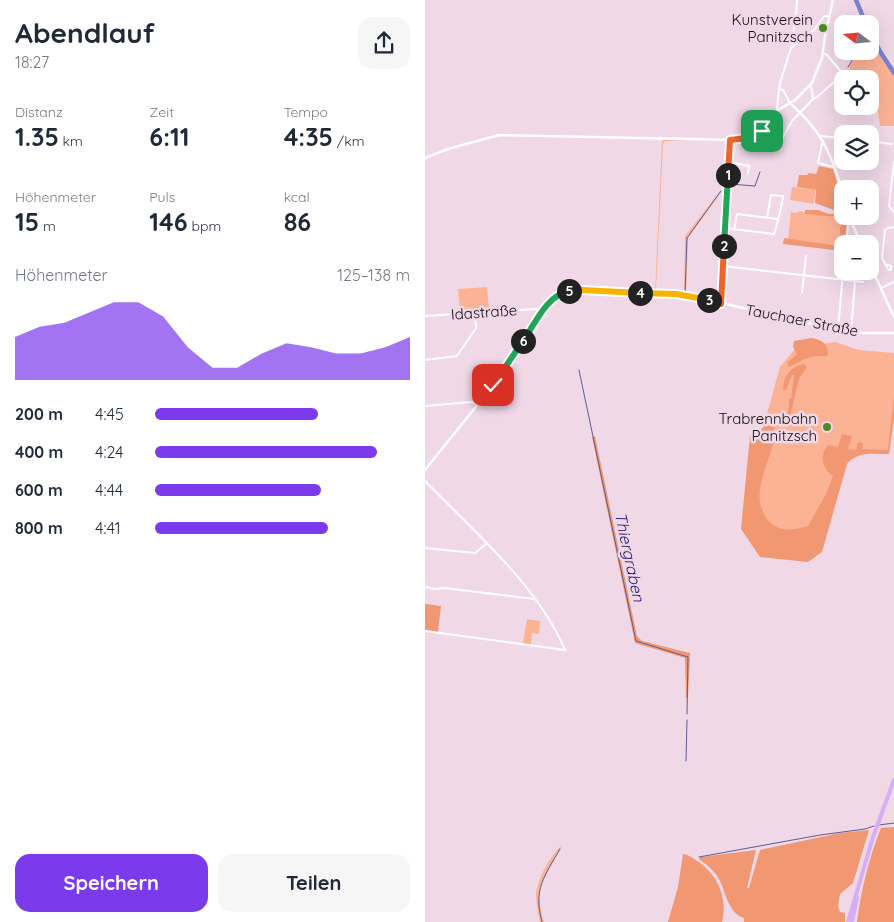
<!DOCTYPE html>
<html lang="de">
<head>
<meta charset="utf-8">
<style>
  body { margin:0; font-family:Quicksand,sans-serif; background:#f6f6f7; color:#1f2937; height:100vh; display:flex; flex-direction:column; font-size:19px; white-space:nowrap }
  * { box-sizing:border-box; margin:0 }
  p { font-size:16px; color:#747a83 }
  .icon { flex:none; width:28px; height:28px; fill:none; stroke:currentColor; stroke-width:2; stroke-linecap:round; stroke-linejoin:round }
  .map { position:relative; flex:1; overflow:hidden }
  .details { display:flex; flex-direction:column; background:#fff; width:425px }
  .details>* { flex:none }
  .needle { width:32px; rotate:286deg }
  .buttons { position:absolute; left:409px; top:15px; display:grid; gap:10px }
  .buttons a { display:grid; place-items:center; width:45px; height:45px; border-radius:10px; background:#fff; box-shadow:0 5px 20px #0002; font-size:25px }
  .pin { position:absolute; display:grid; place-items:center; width:42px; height:42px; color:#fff; margin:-21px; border-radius:10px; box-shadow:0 2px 8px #0006 }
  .km { position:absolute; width:25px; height:25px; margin:-12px; border-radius:50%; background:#222; color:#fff; font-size:14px; line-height:25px; text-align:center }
  .round { display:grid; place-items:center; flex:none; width:52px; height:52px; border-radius:15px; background:#f6f6f7 }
  .headline { display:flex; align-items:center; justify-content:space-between; height:85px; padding:0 15px }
  h1 { font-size:28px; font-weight:800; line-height:38px }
  .figures { display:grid; grid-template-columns:repeat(3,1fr); gap:8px; height:85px; padding:5px 15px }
  .figures div { display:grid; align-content:center }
  .figures b { font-size:25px; font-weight:800 }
  .figures small { font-size:14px; font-weight:400 }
  .figures p { font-size:14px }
  .chart { height:140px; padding:10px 15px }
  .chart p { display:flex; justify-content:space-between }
  .chart svg { width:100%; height:90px; margin-top:5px; fill:#7c3aed; opacity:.7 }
  .action { display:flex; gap:10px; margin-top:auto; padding:10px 15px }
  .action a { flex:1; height:58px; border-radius:15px; background:#7c3aed; color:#fff; font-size:20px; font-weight:800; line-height:58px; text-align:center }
  .action a+a { background:#f6f6f7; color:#1f2937 }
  ul { padding:0 15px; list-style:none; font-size:16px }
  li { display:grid; grid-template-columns:80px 60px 1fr; align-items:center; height:38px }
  li i { height:12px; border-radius:6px; background:#7c3aed }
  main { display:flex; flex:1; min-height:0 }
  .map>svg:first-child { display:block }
  .green { fill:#fcb395 }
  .forest { fill:#f19872 }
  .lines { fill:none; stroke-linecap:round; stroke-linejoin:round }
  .stream { stroke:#5c5d96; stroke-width:1 }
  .river { stroke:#7c80d0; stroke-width:4.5 }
  .minor { stroke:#fff; stroke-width:2 }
  .tertiary { stroke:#fff; stroke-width:2.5 }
  .primary { stroke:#d7adf3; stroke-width:4 }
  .split-1-casing { stroke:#fff; stroke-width:10 }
  .split-2-casing { stroke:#fff; stroke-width:10 }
  .split-3-casing { stroke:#fff; stroke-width:10 }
  .split-4-casing { stroke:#fff; stroke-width:10 }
  .split-5-casing { stroke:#fff; stroke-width:10 }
  .split-6-casing { stroke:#fff; stroke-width:10 }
  .split-7-casing { stroke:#fff; stroke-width:10 }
  .split-1 { stroke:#f0652b; stroke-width:6 }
  .split-2 { stroke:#22a559; stroke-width:6 }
  .split-3 { stroke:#f0652b; stroke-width:6 }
  .split-4 { stroke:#f5b400; stroke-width:6 }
  .split-5 { stroke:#f5b400; stroke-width:6 }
  .split-6 { stroke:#22a559; stroke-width:6 }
  .split-7 { stroke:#22a559; stroke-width:6 }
  .poi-dot { fill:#4e8a28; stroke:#f0d8e6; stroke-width:2 }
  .labels { text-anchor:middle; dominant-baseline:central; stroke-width:5; stroke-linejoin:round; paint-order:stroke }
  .poi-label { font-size:15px; fill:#130b10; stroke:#f0d8e6; text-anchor:end }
  .street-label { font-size:15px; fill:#130b10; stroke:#f0d8e6 }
  .water-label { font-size:16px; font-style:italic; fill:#281a77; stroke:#f0d8e6 }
</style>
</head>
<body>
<main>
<section class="details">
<div class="headline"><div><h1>Abendlauf</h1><p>18:27</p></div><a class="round"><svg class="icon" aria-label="share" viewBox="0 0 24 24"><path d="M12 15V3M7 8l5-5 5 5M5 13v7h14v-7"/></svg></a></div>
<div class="figures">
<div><p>Distanz</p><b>1.35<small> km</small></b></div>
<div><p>Zeit</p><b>6:11</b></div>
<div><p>Tempo</p><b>4:35<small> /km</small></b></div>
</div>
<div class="figures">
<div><p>Höhenmeter</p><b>15<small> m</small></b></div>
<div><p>Puls</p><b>146<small> bpm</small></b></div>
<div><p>kcal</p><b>86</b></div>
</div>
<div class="chart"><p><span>Höhenmeter</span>125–138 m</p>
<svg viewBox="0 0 160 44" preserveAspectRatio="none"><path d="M0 44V23L10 18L20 16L30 11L40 6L50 6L60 13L70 28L80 38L90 38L100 31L110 26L120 28L130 31L140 31L150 28L160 23V44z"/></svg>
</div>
<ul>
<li><b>200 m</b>4:45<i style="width:64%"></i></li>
<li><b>400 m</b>4:24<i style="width:87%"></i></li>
<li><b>600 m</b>4:44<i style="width:65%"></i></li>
<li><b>800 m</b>4:41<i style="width:68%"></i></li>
</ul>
<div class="action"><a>Speichern</a><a>Teilen</a></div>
</section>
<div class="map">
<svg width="469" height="922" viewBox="0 0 469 922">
  <rect width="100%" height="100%" fill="#f0d8e6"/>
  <!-- green -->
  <path class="green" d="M446,38L456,56L469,75V126H455L451,99L445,91V79C436,79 427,77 424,67L434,51H445Z
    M239,139L265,140L240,141L238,144L231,290L233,291L259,292L260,236L295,191L296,192L263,238L261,291L262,294L291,300L294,298L300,192L295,299L293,301L266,295L230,292L237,141Z
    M367,187L390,190L389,204L365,200Z
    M375,211C387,215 408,212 418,221L415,227V240L409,245L363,239L366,212L371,213Z
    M62,287L64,310L35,312L33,289Z
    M410,342L434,350L469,353V408L464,452H439L419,460L394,526L367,537L329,522L333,446L355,367L370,349Z
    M102,619L115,621L114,634L107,633L106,645L98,643Z
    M137,845L116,885C113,897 115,910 119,922H115C113,913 111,903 111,894C113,878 125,856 137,845Z"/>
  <!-- forest -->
  <path class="forest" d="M394,166L408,169L417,199L418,216H423L424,221L420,244H418L417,251L358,244L359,238L409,245L415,240V227L418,221L413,217L380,214V210H393L404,214H410L409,210L390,203L391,190L372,187L374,175H382L384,173L391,174Z
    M386,338C396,339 404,344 403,355C397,358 393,355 386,357C378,359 371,364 363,367V362L372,354L368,347L369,341Z
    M379,364L382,367L374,379L363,426L360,422L364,407V399H366L369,375H367L361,390H358C358,376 365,367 379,364Z
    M469,395V418L464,454C449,454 432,451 422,464L397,552L383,562L335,557L316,529L325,436L334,432L340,425L346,424L349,428C352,458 319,492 344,521C354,533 369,530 383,526L401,494L408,476C397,468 394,456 403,445L413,447L417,434L427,436L423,449L431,450L433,442L438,443L437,449L463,450Z
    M170,436L212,636L217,641L265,653L263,698H261L260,658L210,643L167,437Z
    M0,604L16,606L13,632L0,630Z
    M469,827V922H432C436,890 444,858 456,828Z
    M444,830L428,883L415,894L413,906L415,912L420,913V922H319V918C303,913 301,892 294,879C289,870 282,865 274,859L275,857L331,850L322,888H324L335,850L415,833Z
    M258,854C264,855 268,858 272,861C293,874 303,899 297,922H243L253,887Z"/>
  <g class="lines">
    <!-- stream -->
    <path class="stream" d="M445,38L446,36
      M423,67L433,51
      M304,184L330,186L335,172
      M155,293L259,297
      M260,294L262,238L296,191
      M154,370L211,641L263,657L262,714
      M261,761L262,720
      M454,825L469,823
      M274,857L395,835L440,829L449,826
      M117,922C108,889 119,877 135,849"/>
    <!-- river -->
    <path class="river" d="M431,0L441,24
      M445,33L456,53L469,73"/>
    <!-- minor -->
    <path class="minor" d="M366,48L390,29L399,16H404
      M388,99L392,97L418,74L402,55L398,53
      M365,103L358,90L354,89L355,83L366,48L371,15L372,0
      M352,110L354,89
      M332,136L336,140L355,143L367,121L388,99L387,90L385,85
      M395,136L418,138
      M445,141L466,144
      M399,143L397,144L393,163L409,167
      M304,162L324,166L323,173
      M469,162L464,206L469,212
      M300,228L349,234C351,230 358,200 358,196L346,195L342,218
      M309,230L312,214L352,219
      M421,244L423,224L426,223
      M460,264L457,258L460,230L463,228L469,227
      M460,264L466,266V270H464Z
      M298,266L438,282
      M456,288L469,282
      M377,293L381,256
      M296,304L305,140
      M0,316L111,309L119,311
      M413,330L418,271
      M426,332L430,282
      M0,360L32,356L51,328L50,313
      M0,406L46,402L52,404
      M0,481C48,530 114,587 140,650L0,631
      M0,548L50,553L61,544
      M0,587L10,589L19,588L109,599"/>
    <!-- tertiary -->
    <path class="tertiary" d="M365,103C372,110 380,117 387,126C403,145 411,170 418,194
      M0,158L23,149L74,135L310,140L332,136L350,112L370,100L387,83L397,58L400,36L408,0
      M424,216L436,244
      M445,264L469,317
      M0,470L53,404L126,301C135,292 145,291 157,290L266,296L413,330L433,333H469"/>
    <!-- primary -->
    <path class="primary" d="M423,922L448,837L469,780
      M427,922L432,898"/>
  </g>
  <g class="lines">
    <defs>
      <path id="split-1" d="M303,175L305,140L330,137L337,131"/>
      <path id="split-2" d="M299,246L303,175"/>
      <path id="split-3" d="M284,300L296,304L299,246"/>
      <path id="split-4" d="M215,293L251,294L284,300"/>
      <path id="split-5" d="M144,291L157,290L215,293"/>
      <path id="split-6" d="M98,341C110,324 122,295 144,291"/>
      <path id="split-7" d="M68,385L98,341"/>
    </defs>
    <!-- split-1 casing -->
    <use href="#split-1" class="split-1-casing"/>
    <!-- split-2 casing -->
    <use href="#split-2" class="split-2-casing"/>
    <!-- split-3 casing -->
    <use href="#split-3" class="split-3-casing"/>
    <!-- split-4 casing -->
    <use href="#split-4" class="split-4-casing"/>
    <!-- split-5 casing -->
    <use href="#split-5" class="split-5-casing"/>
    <!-- split-6 casing -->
    <use href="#split-6" class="split-6-casing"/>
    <!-- split-7 casing -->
    <use href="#split-7" class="split-7-casing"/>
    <!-- split-1 -->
    <use href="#split-1" class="split-1"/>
    <!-- split-2 -->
    <use href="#split-2" class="split-2"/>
    <!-- split-3 -->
    <use href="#split-3" class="split-3"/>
    <!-- split-4 -->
    <use href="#split-4" class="split-4"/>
    <!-- split-5 -->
    <use href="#split-5" class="split-5"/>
    <!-- split-6 -->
    <use href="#split-6" class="split-6"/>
    <!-- split-7 -->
    <use href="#split-7" class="split-7"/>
  </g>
  <!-- markers -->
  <g class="poi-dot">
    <circle cx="398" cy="28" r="5"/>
    <circle cx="402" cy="427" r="5"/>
  </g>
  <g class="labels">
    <!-- poi labels -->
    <g class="poi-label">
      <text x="388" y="19">Kunstverein<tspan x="388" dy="17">Panitzsch</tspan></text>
      <text x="392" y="418">Trabrennbahn<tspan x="392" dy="17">Panitzsch</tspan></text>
    </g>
    <!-- street labels -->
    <g class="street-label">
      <text transform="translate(59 312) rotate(-4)">Idastraße</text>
      <text transform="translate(377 320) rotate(11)">Tauchaer Straße</text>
    </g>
    <!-- water labels -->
    <g class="water-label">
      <text transform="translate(205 557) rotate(78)">Thiergraben</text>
    </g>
  </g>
</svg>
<div class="buttons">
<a><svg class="needle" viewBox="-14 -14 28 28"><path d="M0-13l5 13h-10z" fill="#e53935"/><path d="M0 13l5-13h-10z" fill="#747a83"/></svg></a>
<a><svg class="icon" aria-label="locate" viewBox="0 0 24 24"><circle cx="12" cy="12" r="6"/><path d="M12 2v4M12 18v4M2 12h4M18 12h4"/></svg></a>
<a><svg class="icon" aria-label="layers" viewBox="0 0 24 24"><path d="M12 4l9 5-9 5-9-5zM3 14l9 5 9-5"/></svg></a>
<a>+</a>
<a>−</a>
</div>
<div class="pin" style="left:337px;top:131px;background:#1e9e55"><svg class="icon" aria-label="arrive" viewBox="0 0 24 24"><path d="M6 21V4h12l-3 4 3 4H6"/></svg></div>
<div class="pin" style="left:68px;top:385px;background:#d93025"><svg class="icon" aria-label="check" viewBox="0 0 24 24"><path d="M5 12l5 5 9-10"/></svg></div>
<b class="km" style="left:303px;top:175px">1</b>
<b class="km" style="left:299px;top:246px">2</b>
<b class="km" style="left:284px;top:300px">3</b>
<b class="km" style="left:215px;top:293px">4</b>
<b class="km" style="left:144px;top:291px">5</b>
<b class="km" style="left:98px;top:341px">6</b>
</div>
</main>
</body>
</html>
